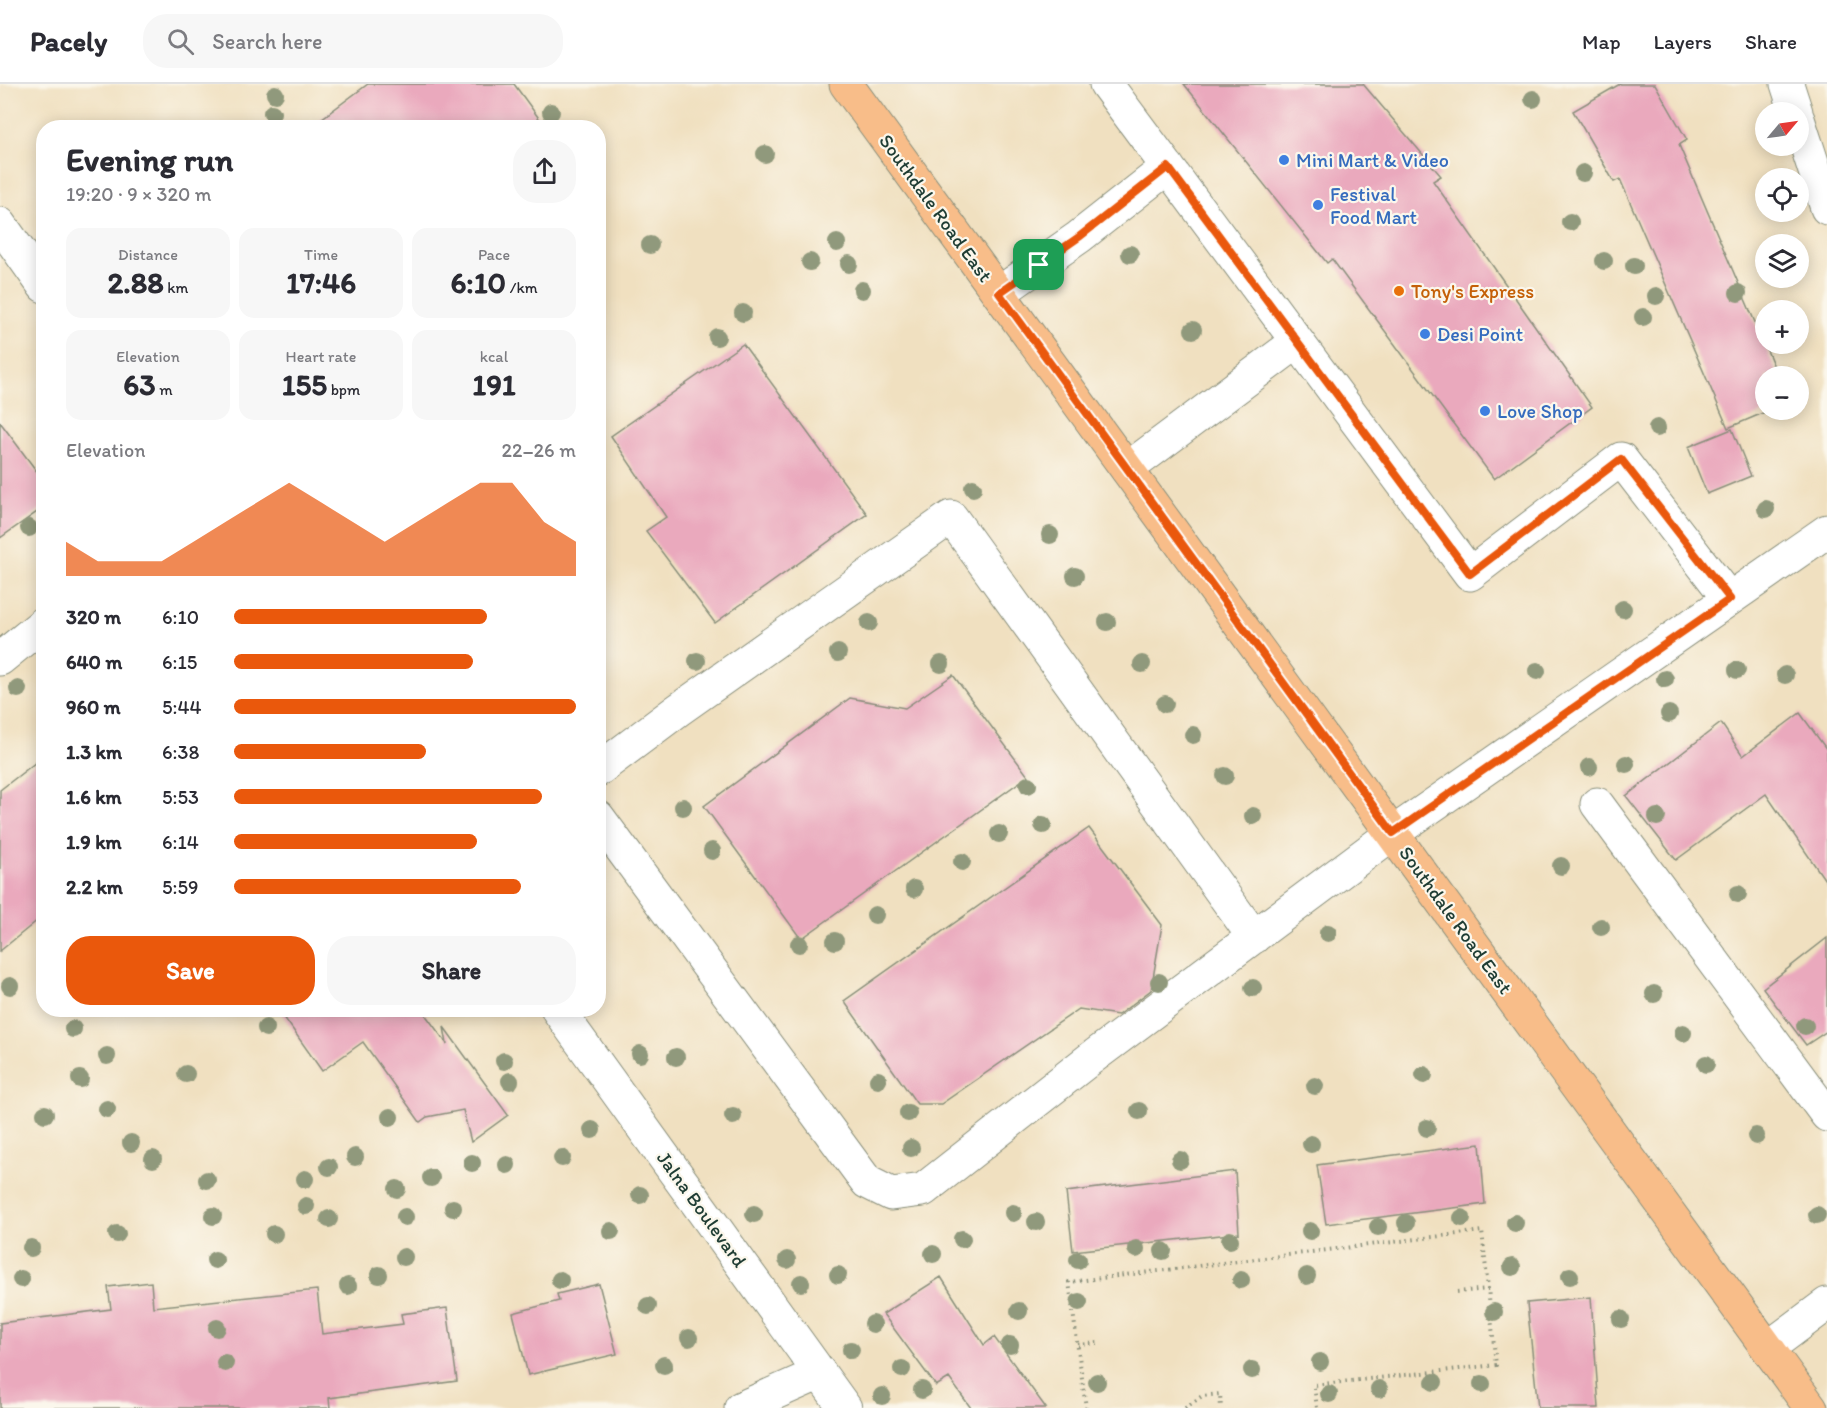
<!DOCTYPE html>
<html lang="en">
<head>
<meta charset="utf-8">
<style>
  body { margin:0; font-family:Itim,sans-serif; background:#f7f7f7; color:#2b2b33; height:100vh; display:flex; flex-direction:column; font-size:22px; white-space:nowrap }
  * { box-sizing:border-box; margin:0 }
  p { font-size:20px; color:#7c7c81 }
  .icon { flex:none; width:33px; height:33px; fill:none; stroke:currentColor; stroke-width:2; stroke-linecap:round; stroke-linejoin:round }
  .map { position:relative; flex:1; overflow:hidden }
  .panel { position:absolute; left:36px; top:36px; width:570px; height:897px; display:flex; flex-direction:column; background:#fff; border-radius:24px; box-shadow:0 3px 15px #0003 }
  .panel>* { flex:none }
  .needle { width:39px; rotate:61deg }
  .tools { position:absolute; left:1755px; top:18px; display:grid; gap:12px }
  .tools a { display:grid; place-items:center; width:54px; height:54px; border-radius:50%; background:#fff; box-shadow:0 3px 15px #0003; font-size:30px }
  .pin { position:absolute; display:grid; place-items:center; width:51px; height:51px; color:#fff; margin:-26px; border-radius:12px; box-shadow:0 3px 9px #0006 }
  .round { display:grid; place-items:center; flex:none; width:63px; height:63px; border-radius:24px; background:#f7f7f7 }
  .overview { display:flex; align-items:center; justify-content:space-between; height:102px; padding:0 30px }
  h1 { font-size:33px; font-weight:700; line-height:45px }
  .stats { display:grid; grid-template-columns:repeat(3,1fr); gap:9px; height:102px; padding:6px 30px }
  .stats div { display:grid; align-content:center; border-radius:15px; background:#f7f7f7; text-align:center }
  .stats b { font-size:30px; font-weight:700 }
  .stats small { font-size:16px; font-weight:400 }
  .stats p { font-size:16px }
  .chart { height:168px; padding:12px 30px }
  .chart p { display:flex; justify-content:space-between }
  .chart svg { width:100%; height:108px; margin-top:6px; fill:#ea580c; opacity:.7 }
  .primary-button { display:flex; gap:12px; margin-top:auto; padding:12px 30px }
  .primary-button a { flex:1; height:69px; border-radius:24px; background:#ea580c; color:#fff; font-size:24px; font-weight:700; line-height:69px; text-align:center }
  .primary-button a+a { background:#f7f7f7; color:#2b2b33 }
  ul { padding:0 30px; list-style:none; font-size:20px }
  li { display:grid; grid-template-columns:96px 72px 1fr; align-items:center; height:45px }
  li i { height:15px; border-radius:8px; background:#ea580c }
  header { display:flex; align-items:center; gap:36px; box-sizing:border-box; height:84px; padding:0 30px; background:#fff; border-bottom:2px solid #e1e1e2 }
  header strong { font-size:28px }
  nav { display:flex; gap:33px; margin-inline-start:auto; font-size:21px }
  .search { width:420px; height:54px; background:#f7f7f7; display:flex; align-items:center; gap:15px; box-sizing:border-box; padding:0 21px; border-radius:24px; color:#7c7c81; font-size:22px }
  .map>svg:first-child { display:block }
  .building { fill:#eaa9bd }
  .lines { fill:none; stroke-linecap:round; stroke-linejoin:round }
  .minor-casing { stroke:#888e7a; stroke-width:35 }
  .major-casing { stroke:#888e7a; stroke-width:35 }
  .path { stroke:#888e7a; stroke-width:4; stroke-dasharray:1.5 4.5; stroke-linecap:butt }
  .minor { stroke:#fff; stroke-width:33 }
  .major { stroke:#f8bd89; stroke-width:33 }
  .tree { fill:#90997b }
  .route-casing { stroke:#fff; stroke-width:12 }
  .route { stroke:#ea580c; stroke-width:8 }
  .shop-dot { fill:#3f7fe0; stroke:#fbf7ec; stroke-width:2 }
  .food-dot { fill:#e8710a; stroke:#fbf7ec; stroke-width:2 }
  .labels { text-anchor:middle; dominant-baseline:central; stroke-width:4.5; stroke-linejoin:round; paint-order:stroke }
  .shop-label { font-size:20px; fill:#366cbe; stroke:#fbf7ec; text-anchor:start }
  .street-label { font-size:20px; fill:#1f3d34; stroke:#fbf7ec }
  .food-label { font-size:20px; fill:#c56008; stroke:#fbf7ec; text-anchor:start }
</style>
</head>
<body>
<header>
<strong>Pacely</strong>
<div class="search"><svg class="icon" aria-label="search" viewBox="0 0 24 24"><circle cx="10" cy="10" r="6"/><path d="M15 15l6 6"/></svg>Search here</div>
<nav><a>Map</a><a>Layers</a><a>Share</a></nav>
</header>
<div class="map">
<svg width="1827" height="1324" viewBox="0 0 1827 1324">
  <rect width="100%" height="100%" fill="#fbf7ec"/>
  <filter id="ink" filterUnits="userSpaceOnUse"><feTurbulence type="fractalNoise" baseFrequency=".0167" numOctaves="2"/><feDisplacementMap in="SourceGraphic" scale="12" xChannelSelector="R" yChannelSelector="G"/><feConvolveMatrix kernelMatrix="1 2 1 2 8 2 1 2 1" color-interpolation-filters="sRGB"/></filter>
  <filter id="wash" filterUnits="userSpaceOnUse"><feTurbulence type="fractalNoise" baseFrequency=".008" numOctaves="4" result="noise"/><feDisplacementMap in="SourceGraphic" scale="24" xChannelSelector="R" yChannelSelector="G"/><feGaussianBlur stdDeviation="1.35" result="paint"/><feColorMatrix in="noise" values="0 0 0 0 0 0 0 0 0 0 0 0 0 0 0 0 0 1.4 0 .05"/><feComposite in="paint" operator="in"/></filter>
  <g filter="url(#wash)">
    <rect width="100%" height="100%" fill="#f0e0c0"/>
    <g id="blocks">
      <!-- building -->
      <path class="building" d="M368,0H514L546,44H309Z
        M1184,0H1363L1441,92L1433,97L1592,323L1494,395L1332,175L1327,179Z
        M1620,0H1655L1687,56L1679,61L1778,292H1766V326H1770L1728,344L1620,95L1614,98L1573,27Z
        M743,260L867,430L715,539L646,447L666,433L611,352Z
        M0,338L44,397V423L0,454Z
        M1732,345L1751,392L1707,410L1688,363Z
        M953,591L1028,692L801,855L704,722L850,614L905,624Z
        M1800,629L1827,666V799L1766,710L1676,776L1626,712L1721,639L1743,672Z
        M44,672V831L0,867V706Z
        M1089,744L1162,841L1151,906L1118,931L1079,925L941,1020H917L844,917Z
        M1827,854V947L1806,961L1763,904Z
        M279,926H422L447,960L444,943L508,1031L471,1058L463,1026L427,1033L420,1038L363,958L322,987Z
        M1480,1060L1485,1120L1326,1140L1317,1081Z
        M1235,1087L1239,1149L1073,1167L1066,1108Z
        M941,1193L984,1261L994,1253L1046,1324H971L949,1294L936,1302L883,1230Z
        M151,1198L153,1223L317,1206L322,1250L403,1240L401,1230L447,1224L457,1297L329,1314L330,1324H0V1239L111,1225L108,1203Z
        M599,1200L617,1270L528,1291L513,1229L559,1217L557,1210Z
        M1591,1213L1599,1324H1538L1527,1219Z"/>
    </g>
  </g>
  <g filter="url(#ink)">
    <use href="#blocks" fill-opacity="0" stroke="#888e7a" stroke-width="1.5"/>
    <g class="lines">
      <defs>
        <path id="minor" d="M1106,0L1470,490L1621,375L1729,515
          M1787,0L1796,28
          M1798,35L1827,124
          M0,140L44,202
          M999,209L1079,153L1168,83
          M1127,385L1297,258
          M0,575L44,539
          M598,686L678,626L951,433L1254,853
          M1597,720L1827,1031
          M598,733L867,1098L891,1110L923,1106L1090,975L1393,749L1827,447
          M558,926L845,1324
          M1768,1264L1827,1220
          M741,1324L820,1289"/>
        <path id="major" d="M846,0L1811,1324"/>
      </defs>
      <!-- minor casing -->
      <use href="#minor" class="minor-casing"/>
      <!-- major casing -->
      <use href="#major" class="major-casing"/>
      <!-- path -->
      <path class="path" d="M1457,1208L1488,1205
        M1078,1261L1098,1259
        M1086,1324L1069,1198L1482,1147L1496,1281L1314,1301L1317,1324
        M1185,1324L1202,1312L1220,1310L1221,1324"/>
      <!-- minor -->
      <use href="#minor" class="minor"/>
      <!-- major -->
      <use href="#major" class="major"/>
    </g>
    <!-- trees -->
    <g class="tree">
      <circle cx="275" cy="10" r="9"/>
      <circle cx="1533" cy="15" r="9"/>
      <circle cx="551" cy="28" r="9"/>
      <circle cx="272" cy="29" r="9"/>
      <circle cx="765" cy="70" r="9"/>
      <circle cx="1583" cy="89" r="9"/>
      <circle cx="1570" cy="138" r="9"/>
      <circle cx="837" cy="159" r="9"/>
      <circle cx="650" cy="161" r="9"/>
      <circle cx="1130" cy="170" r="9"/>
      <circle cx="1604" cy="177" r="9"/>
      <circle cx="810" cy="178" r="9"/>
      <circle cx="849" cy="180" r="9"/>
      <circle cx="1634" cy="182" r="9"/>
      <circle cx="862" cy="206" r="9"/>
      <circle cx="1738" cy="209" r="9"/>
      <circle cx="1656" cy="212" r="9"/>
      <circle cx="743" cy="229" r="9"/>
      <circle cx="1643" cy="233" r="9"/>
      <circle cx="1193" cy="246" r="9"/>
      <circle cx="717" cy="253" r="9"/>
      <circle cx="1657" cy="344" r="9"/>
      <circle cx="973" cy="404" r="9"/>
      <circle cx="1766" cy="425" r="9"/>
      <circle cx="29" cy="444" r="9"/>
      <circle cx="1050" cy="451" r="9"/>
      <circle cx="1075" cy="492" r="9"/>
      <circle cx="1623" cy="525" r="9"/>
      <circle cx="1107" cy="538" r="9"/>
      <circle cx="869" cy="539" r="9"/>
      <circle cx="838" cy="569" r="9"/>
      <circle cx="697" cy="577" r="9"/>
      <circle cx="941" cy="580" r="9"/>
      <circle cx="1142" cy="580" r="9"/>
      <circle cx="1737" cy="586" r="9"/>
      <circle cx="1537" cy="587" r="9"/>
      <circle cx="1785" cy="591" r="9"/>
      <circle cx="1665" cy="595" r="9"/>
      <circle cx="18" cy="605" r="9"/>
      <circle cx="1165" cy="620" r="9"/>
      <circle cx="1669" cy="630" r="9"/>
      <circle cx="1193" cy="651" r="9"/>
      <circle cx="1626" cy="680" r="9"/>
      <circle cx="1589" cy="683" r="9"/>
      <circle cx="1225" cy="692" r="9"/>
      <circle cx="1028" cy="701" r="9"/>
      <circle cx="683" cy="723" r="9"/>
      <circle cx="1253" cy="732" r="9"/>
      <circle cx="1657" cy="733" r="9"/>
      <circle cx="1043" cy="741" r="9"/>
      <circle cx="999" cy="750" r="9"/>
      <circle cx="712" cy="767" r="9"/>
      <circle cx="962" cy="778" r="9"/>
      <circle cx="1561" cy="782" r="9"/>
      <circle cx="914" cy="805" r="9"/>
      <circle cx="1738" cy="810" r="9"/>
      <circle cx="875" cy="831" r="9"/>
      <circle cx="1601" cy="843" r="9"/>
      <circle cx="1328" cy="849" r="9"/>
      <circle cx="835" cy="857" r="9"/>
      <circle cx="799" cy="860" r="9"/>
      <circle cx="1159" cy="898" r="9"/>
      <circle cx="10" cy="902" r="9"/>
      <circle cx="1253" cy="904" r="9"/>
      <circle cx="1654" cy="910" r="9"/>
      <circle cx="1805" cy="942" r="9"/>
      <circle cx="266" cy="944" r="9"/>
      <circle cx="73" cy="945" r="9"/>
      <circle cx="1683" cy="949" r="9"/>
      <circle cx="640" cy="970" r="9"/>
      <circle cx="107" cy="972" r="9"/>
      <circle cx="676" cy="973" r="9"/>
      <circle cx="504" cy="977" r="9"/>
      <circle cx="1706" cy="980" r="9"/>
      <circle cx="186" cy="990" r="9"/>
      <circle cx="1424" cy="991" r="9"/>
      <circle cx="80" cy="995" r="9"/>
      <circle cx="878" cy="996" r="9"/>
      <circle cx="510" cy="997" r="9"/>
      <circle cx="1315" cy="1002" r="9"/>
      <circle cx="107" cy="1025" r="9"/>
      <circle cx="1139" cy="1027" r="9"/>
      <circle cx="908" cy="1029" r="9"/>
      <circle cx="45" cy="1030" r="9"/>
      <circle cx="733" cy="1032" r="9"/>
      <circle cx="390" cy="1033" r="9"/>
      <circle cx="1427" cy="1044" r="9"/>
      <circle cx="592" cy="1046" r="9"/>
      <circle cx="1756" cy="1052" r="9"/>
      <circle cx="131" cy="1059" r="9"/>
      <circle cx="1311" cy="1060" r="9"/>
      <circle cx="911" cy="1064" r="9"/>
      <circle cx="355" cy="1073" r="9"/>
      <circle cx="562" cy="1074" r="9"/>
      <circle cx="153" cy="1075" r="9"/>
      <circle cx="1180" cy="1076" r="9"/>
      <circle cx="472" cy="1079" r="9"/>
      <circle cx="507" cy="1081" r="9"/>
      <circle cx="329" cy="1083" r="9"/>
      <circle cx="431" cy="1094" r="9"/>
      <circle cx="305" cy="1095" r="9"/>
      <circle cx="207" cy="1096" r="9"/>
      <circle cx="397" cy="1105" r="9"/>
      <circle cx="640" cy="1111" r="9"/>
      <circle cx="306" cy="1122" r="9"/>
      <circle cx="453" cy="1124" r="9"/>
      <circle cx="1013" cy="1129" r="9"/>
      <circle cx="754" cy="1130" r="9"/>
      <circle cx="1817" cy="1131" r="9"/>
      <circle cx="213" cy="1132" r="9"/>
      <circle cx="405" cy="1133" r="9"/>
      <circle cx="1462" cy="1134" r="9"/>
      <circle cx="329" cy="1135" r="9"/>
      <circle cx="1036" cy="1138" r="9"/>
      <circle cx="1406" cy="1139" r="9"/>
      <circle cx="1515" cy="1139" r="9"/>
      <circle cx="1378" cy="1143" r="9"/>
      <circle cx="611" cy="1147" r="9"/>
      <circle cx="1310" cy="1147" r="9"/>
      <circle cx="117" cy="1150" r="9"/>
      <circle cx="274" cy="1150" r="9"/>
      <circle cx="962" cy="1155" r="9"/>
      <circle cx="1230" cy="1156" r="9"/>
      <circle cx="31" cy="1164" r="9"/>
      <circle cx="1136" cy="1165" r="9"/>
      <circle cx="1163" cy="1167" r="9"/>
      <circle cx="933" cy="1170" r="9"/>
      <circle cx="404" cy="1173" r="9"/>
      <circle cx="215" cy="1176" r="9"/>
      <circle cx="787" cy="1176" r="9"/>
      <circle cx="1078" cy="1176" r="9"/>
      <circle cx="1512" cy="1183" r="9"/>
      <circle cx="379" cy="1191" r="9"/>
      <circle cx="838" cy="1191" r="9"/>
      <circle cx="1307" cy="1192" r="9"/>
      <circle cx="1570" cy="1192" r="9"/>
      <circle cx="21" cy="1195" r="9"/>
      <circle cx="560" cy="1196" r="9"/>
      <circle cx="1241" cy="1196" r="9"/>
      <circle cx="801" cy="1199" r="9"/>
      <circle cx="348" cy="1202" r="9"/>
      <circle cx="1079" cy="1218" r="9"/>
      <circle cx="648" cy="1222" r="9"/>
      <circle cx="1019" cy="1227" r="9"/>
      <circle cx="1494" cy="1228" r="9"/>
      <circle cx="1621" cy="1235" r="9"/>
      <circle cx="873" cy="1240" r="9"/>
      <circle cx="217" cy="1244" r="9"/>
      <circle cx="689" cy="1254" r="9"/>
      <circle cx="1010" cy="1261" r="9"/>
      <circle cx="851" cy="1266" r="9"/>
      <circle cx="1320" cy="1278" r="9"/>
      <circle cx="225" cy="1279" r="9"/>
      <circle cx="664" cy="1281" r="9"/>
      <circle cx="902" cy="1285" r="9"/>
      <circle cx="1252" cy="1286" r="9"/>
      <circle cx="1097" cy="1298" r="9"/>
      <circle cx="1434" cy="1298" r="9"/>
      <circle cx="1482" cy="1300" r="9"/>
      <circle cx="1379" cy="1305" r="9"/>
      <circle cx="922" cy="1306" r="9"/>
      <circle cx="1329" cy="1310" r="9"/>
      <circle cx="882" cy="1312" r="9"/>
    </g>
  </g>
  <g class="lines" filter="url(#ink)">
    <defs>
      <path id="route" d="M1168,83L1470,490L1621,375L1730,515L1393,749L999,209L1079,153Z"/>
    </defs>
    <!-- route casing -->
    <use href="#route" class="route-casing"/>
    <!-- route -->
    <use href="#route" class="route"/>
  </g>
  <!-- markers -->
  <g class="shop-dot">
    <circle cx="1284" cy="76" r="6"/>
    <circle cx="1318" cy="121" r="6"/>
    <circle cx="1425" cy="250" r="6"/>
    <circle cx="1485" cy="327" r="6"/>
  </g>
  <circle class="food-dot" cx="1399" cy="207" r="6"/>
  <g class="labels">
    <!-- shop labels -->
    <g class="shop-label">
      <text x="1296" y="76">Mini Mart &amp; Video</text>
      <text x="1330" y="110">Festival<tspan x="1330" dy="23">Food Mart</tspan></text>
      <text x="1437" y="250">Desi Point</text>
      <text x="1497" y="327">Love Shop</text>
    </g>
    <!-- street labels -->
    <g class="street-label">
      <text transform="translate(936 124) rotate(54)">Southdale Road East</text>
      <text transform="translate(1456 836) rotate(54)">Southdale Road East</text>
      <text transform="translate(702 1125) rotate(54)">Jalna Boulevard</text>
    </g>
    <!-- food labels -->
    <g class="food-label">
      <text x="1411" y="207">Tony's Express</text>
    </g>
  </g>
</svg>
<div class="tools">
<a><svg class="needle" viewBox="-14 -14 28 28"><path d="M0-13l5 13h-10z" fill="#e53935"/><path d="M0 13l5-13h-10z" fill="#7c7c81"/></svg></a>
<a><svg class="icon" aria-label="locate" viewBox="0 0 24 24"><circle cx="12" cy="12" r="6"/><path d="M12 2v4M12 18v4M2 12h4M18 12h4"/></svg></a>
<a><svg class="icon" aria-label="layers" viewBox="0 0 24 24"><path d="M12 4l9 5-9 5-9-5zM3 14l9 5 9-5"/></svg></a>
<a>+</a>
<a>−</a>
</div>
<div class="pin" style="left:1039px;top:181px;background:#1e9e55"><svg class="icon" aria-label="arrive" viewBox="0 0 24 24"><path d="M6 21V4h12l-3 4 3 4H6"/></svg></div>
<section class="panel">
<div class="overview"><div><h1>Evening run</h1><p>19:20 · 9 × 320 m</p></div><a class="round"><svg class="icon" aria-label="share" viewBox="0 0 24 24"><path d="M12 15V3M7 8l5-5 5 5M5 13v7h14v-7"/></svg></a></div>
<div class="stats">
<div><p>Distance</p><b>2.88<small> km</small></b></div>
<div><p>Time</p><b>17:46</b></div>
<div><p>Pace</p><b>6:10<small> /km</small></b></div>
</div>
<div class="stats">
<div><p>Elevation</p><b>63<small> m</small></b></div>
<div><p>Heart rate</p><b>155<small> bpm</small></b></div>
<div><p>kcal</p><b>191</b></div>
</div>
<div class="chart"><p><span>Elevation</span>22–26 m</p>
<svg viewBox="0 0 160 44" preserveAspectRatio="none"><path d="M0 44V30L10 38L20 38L30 38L40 30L50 22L60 14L70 6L80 14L90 22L100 30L110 22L120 14L130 6L140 6L150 22L160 30V44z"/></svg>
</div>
<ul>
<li><b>320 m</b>6:10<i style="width:74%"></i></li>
<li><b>640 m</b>6:15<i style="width:70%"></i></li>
<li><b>960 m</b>5:44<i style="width:100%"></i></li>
<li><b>1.3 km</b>6:38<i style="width:56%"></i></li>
<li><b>1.6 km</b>5:53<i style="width:90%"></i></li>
<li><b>1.9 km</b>6:14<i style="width:71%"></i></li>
<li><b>2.2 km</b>5:59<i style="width:84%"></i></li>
</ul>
<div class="primary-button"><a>Save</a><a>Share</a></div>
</section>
</div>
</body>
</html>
